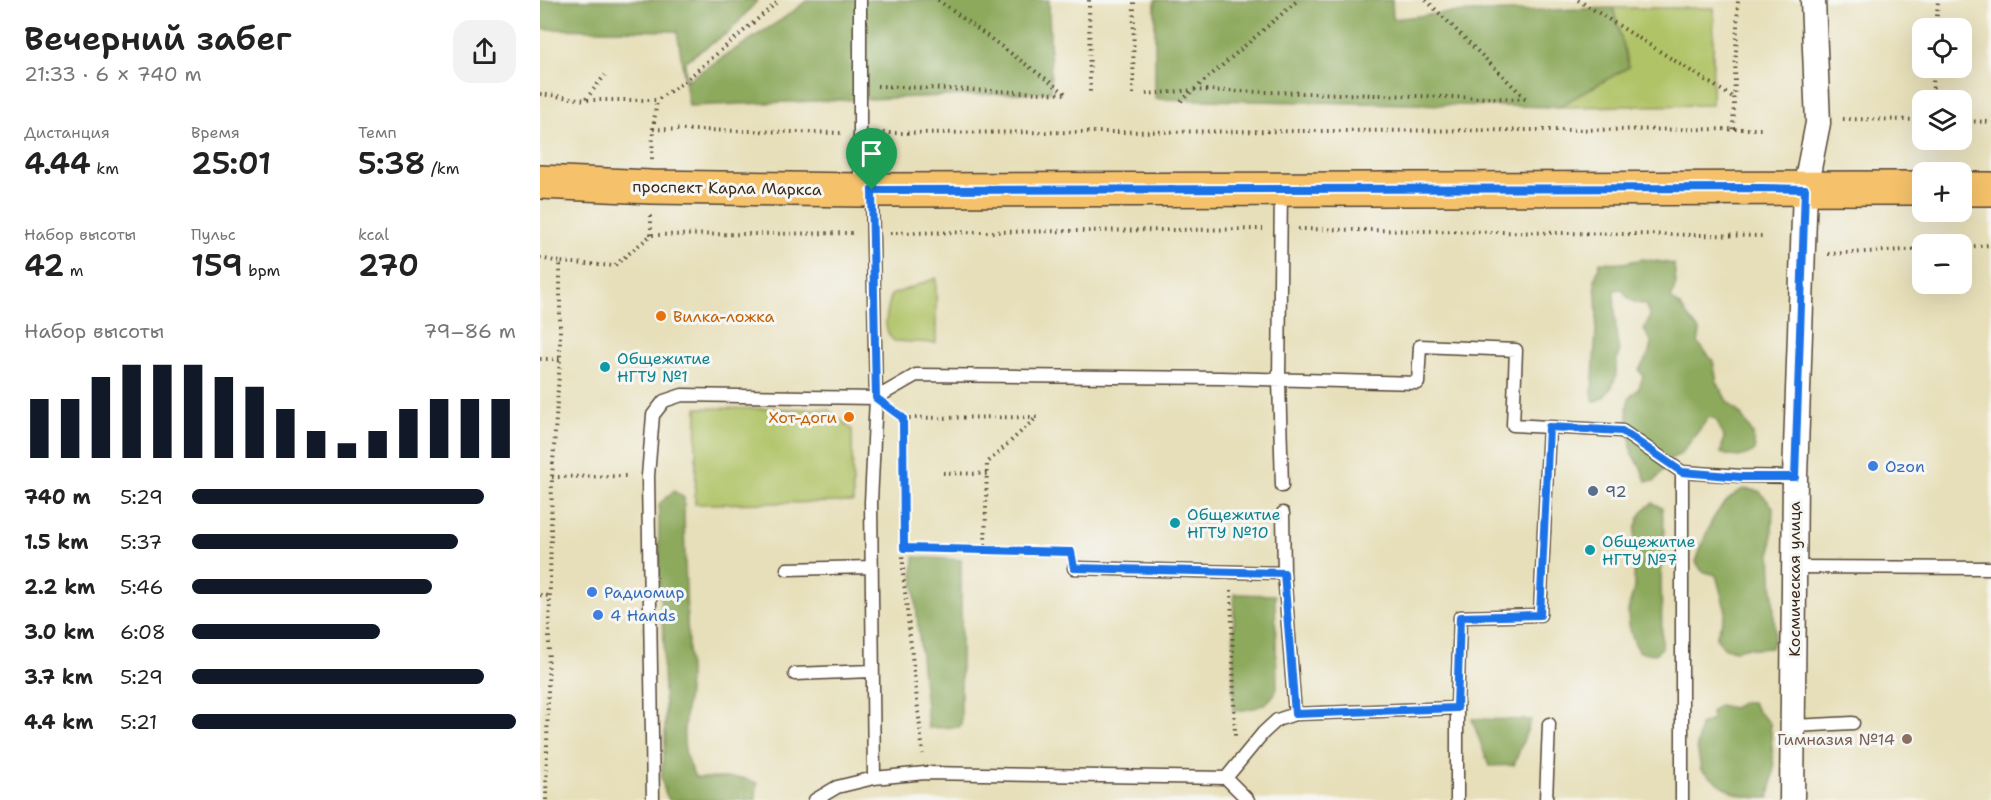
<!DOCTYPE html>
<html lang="ru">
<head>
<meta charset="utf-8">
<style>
  body { margin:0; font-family:"Shantell Sans",sans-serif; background:#f2f2f2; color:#222; height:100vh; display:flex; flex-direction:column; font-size:22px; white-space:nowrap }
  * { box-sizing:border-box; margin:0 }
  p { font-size:20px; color:#767676 }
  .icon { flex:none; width:33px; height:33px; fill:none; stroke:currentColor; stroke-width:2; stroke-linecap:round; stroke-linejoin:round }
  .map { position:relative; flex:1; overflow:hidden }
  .panel { display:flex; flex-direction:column; background:#fff; width:540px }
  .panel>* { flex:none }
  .fabs { position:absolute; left:1372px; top:18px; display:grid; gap:12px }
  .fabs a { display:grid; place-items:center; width:60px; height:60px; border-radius:12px; background:#fff; box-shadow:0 6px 24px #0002; font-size:30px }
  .pin { position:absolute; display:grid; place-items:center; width:51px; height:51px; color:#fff; margin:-62px -26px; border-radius:50% 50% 50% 0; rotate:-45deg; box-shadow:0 0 6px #0007 }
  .pin .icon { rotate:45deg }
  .round { display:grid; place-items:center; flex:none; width:63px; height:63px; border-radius:18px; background:#f2f2f2 }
  .headline { display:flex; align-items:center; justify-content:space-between; height:102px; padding:0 24px }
  h1 { font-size:33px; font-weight:600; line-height:45px }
  .stats { display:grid; grid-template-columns:repeat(3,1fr); gap:9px; height:102px; padding:6px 24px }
  .stats div { display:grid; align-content:center }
  .stats b { font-size:30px; font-weight:600 }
  .stats small { font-size:16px; font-weight:400 }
  .stats p { font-size:16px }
  .chart { height:168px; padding:12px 24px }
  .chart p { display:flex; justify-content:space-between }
  .chart svg { width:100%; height:108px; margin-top:6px; stroke:#111827; stroke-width:6 }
  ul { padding:0 24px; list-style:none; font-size:20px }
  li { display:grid; grid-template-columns:96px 72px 1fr; align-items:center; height:45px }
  li i { height:15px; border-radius:8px; background:#111827 }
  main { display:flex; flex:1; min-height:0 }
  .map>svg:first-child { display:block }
  .green { fill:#b0c366; stroke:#767642; stroke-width:1.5 }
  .forest { fill:#8ca95b; stroke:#646a3c; stroke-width:1.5 }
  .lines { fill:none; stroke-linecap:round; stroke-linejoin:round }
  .service-casing { stroke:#554535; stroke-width:15 }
  .minor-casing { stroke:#554535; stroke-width:27 }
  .primary-casing { stroke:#554535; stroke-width:36 }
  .path { stroke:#554535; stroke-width:4; stroke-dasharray:1.5 4.5; stroke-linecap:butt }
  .service { stroke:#fff; stroke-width:12 }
  .minor { stroke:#fff; stroke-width:24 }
  .primary { stroke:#f5c16b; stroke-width:33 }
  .route-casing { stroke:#fff; stroke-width:12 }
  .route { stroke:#1a73e8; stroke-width:8 }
  .food-dot { fill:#e8710a; stroke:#f6f6f2; stroke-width:2 }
  .culture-dot { fill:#0f9aa8; stroke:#f6f6f2; stroke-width:2 }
  .shop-dot { fill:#3f7fe0; stroke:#f6f6f2; stroke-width:2 }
  .service-dot { fill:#5c6f8a; stroke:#f6f6f2; stroke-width:2 }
  .education-dot { fill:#8d6e63; stroke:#f6f6f2; stroke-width:2 }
  .labels { text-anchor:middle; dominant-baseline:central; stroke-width:6; stroke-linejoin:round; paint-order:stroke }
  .street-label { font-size:16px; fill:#3b2a1e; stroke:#f6f6f2 }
  .food-label { font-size:16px; fill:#c56008; stroke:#f6f6f2; text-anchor:start }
  .culture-label { font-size:16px; fill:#0d838f; stroke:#f6f6f2; text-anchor:start }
  .shop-label { font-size:16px; fill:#366cbe; stroke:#f6f6f2; text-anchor:start }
  .service-label { font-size:16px; fill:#4e5e75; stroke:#f6f6f2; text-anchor:start }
  .education-label { font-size:16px; fill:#785e54; stroke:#f6f6f2; text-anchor:end }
</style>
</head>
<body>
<main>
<section class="panel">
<div class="headline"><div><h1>Вечерний забег</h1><p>21:33 · 6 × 740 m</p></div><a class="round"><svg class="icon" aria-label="share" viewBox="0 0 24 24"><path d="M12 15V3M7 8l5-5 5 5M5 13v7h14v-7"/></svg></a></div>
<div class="stats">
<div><p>Дистанция</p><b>4.44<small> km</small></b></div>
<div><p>Время</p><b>25:01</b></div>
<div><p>Темп</p><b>5:38<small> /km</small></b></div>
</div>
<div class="stats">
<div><p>Набор высоты</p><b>42<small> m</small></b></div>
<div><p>Пульс</p><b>159<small> bpm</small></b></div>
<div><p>kcal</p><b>270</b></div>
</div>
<div class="chart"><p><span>Набор высоты</span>79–86 m</p>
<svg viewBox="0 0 160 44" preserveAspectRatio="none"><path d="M5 44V20M15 44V20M25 44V11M35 44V6M45 44V6M55 44V6M65 44V11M75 44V15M85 44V24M95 44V33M105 44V38M115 44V33M125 44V24M135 44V20M145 44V20M155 44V20"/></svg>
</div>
<ul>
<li><b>740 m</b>5:29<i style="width:90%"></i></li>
<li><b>1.5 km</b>5:37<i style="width:82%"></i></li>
<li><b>2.2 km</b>5:46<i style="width:74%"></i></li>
<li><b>3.0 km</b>6:08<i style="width:58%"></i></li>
<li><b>3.7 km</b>5:29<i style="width:90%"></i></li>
<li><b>4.4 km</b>5:21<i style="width:100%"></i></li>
</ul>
</section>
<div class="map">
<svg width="1451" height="800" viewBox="0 0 1451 800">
  <rect width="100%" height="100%" fill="#f6f6f2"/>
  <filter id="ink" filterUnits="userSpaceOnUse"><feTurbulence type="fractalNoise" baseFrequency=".0167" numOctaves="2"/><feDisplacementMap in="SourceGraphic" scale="12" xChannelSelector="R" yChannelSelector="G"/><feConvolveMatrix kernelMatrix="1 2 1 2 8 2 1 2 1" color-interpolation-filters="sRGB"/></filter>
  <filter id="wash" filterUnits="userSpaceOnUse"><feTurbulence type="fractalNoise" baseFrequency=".008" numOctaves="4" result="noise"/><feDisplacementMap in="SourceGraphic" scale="24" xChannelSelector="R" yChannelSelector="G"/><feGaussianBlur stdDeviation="1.35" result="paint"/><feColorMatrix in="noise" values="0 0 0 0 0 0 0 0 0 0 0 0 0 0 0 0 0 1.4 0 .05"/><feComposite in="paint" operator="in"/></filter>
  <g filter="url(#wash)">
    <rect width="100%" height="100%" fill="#e7dfb9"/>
    <!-- green -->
    <path class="green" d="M1073,8H1174L1172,105L1018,107L1089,67Z
      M396,278V343L354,341C340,328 348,312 351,295Z
      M157,408L288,409L312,430L313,502L155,504Z"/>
    <!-- forest -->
    <path class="forest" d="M0,0H218L189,32L145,61L146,81L241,20L268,0H509L511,92L149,106L137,31L0,29Z
      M615,0H852L853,19L905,13L1073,8L1089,67L1018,107L615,99Z
      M1103,259L1134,264L1136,284L1131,299L1140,306L1160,332L1158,343L1173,361L1177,382L1187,401L1201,415L1213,434L1215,450C1203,459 1195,458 1181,453L1184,437L1176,419L1169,417L1141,454L1132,458L1115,481H1106L1101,468L1092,454L1087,408L1089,398L1099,388L1103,376L1099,370L1108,355L1112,342L1104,330L1110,316L1105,304C1092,304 1088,299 1082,289L1074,290L1076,332L1079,352L1076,365V375L1073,385L1064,397L1054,402L1052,394L1057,315L1055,280L1060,262L1083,263Z
      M1203,489L1219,491L1233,507L1231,554L1235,634L1231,648L1215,649L1208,647L1197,650L1184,648L1176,637L1186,612L1176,575L1162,571L1156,562C1167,531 1173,506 1203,489Z
      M134,491L144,498C144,556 147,613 149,671C150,710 133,743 156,778H202L217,783L216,800H129L125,792L121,777L125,744V708L123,669L124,643L119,577V504Z
      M1113,503L1122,508L1124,531L1121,565L1122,648L1115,654L1100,652C1092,641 1088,626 1088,612C1089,603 1094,594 1094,585C1096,559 1086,517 1113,503Z
      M374,557L421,560V724L419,727L388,728L373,574Z
      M694,594L735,595L737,689C729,707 712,710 693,711Z
      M1203,702H1212L1218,712L1230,723L1234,769L1229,798C1199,800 1183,787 1161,770L1157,746L1160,725L1172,720L1171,712L1179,705L1193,708Z
      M932,719L991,720L974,765L949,766Z"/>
  </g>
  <g filter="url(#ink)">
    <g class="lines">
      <defs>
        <path id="service" d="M320,0V188
          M741,190L739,380L742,486
          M332,192L336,398L331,502L334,778
          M1254,567L1451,568
          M534,568L744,573
          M247,569L331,567
          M255,674L332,671
          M755,714L917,708
          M1254,726L1313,723
          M113,800L108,476L113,415L124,401L142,395L336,398L376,375L680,378L878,383L880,346L976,350L973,425L1082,431L1142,472
          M275,800L297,787L334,778L385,773L686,778
          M708,800L686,778L723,733L737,720L755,714L744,573L743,513
          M917,800V708L920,617L1000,615L1009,427
          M1006,800L1009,724
          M1142,800V472L1201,476L1255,477"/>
        <path id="minor" d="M1252,800L1255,477L1265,189L1278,123L1273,0"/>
        <path id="primary" d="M0,182L111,187L320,190L1383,188
          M1422,189H1451"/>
      </defs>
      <!-- service casing -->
      <use href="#service" class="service-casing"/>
      <!-- minor casing -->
      <use href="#minor" class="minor-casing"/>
      <!-- primary casing -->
      <use href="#primary" class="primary-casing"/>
      <!-- path -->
      <path class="path" d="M398,0L525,93
        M549,0L550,94
        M886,0L985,98
        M1038,0L1194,98
        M1396,28L1398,0
        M337,86L526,94
        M0,94L46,100H117L145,81L240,0
        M593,94L594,0
        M606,94L654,90L985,99
        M46,99L65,75
        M1392,100L1394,68
        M641,101L758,0
        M1303,119L1383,120
        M1422,121L1451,122
        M113,129L303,133
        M1193,129L1198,0
        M337,133L1222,129
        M112,159L113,129L117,100
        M758,229L1223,236
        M350,233L723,229
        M111,235V215
        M1422,247L1451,245
        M1288,254L1383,249
        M0,258L20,262
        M0,359H20
        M354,411L363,418V574L383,754
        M363,418L497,417L447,463L445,550
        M403,473L447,474
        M12,477L89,476
        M364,548L525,552
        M691,590L695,736
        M0,595L10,596
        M6,800L12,477L20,359V262L74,266L111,235L315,233"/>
      <!-- service -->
      <use href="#service" class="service"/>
      <!-- minor -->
      <use href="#minor" class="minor"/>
      <!-- primary -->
      <use href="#primary" class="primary"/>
    </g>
  </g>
  <g class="lines" filter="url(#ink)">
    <defs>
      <path id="route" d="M1221,188L1265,189L1255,477H1201L1142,472L1082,431L1009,427L1000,615L920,617L917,708L755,714L744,573L534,568L531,552L364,548L363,418L336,398L332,190Z"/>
    </defs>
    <!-- route casing -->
    <use href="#route" class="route-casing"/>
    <!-- route -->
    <use href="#route" class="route"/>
  </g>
  <!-- markers -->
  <g class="food-dot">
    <circle cx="121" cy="316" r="6"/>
    <circle cx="309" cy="417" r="6"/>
  </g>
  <g class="culture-dot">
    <circle cx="65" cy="367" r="6"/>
    <circle cx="635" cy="523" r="6"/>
    <circle cx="1050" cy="550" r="6"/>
  </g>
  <g class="shop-dot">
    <circle cx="1333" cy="466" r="6"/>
    <circle cx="52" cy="592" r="6"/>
    <circle cx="58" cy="615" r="6"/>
  </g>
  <circle class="service-dot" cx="1053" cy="491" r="6"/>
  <circle class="education-dot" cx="1367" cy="739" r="6"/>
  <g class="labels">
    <!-- street labels -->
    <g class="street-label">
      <text transform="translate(187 188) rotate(1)">проспект Карла Маркса</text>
      <text transform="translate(1254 579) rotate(-90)">Космическая улица</text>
    </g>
    <!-- food labels -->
    <g class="food-label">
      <text x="133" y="316">Вилка-ложка</text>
      <text x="297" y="417" text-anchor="end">Хот-доги</text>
    </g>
    <!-- culture labels -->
    <g class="culture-label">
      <text x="77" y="358">Общежитие<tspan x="77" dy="18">НГТУ №1</tspan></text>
      <text x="647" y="514">Общежитие<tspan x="647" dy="18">НГТУ №10</tspan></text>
      <text x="1062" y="541">Общежитие<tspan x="1062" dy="18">НГТУ №7</tspan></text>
    </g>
    <!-- shop labels -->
    <g class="shop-label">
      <text x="1345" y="466">Ozon</text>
      <text x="64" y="592">Радиомир</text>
      <text x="70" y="615">4 Hands</text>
    </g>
    <!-- service labels -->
    <g class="service-label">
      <text x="1065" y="491">92</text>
    </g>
    <!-- education labels -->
    <g class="education-label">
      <text x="1355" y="739">Гимназия №14</text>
    </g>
  </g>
</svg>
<div class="fabs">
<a><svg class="icon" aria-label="locate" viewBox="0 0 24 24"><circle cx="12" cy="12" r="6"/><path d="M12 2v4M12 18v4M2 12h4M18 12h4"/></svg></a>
<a><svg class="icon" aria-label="layers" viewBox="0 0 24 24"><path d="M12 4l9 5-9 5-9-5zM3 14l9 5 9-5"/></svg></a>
<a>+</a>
<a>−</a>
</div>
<div class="pin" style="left:332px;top:190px;background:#1e9e55"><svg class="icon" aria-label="arrive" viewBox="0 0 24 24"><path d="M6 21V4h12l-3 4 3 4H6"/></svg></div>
</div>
</main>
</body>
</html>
